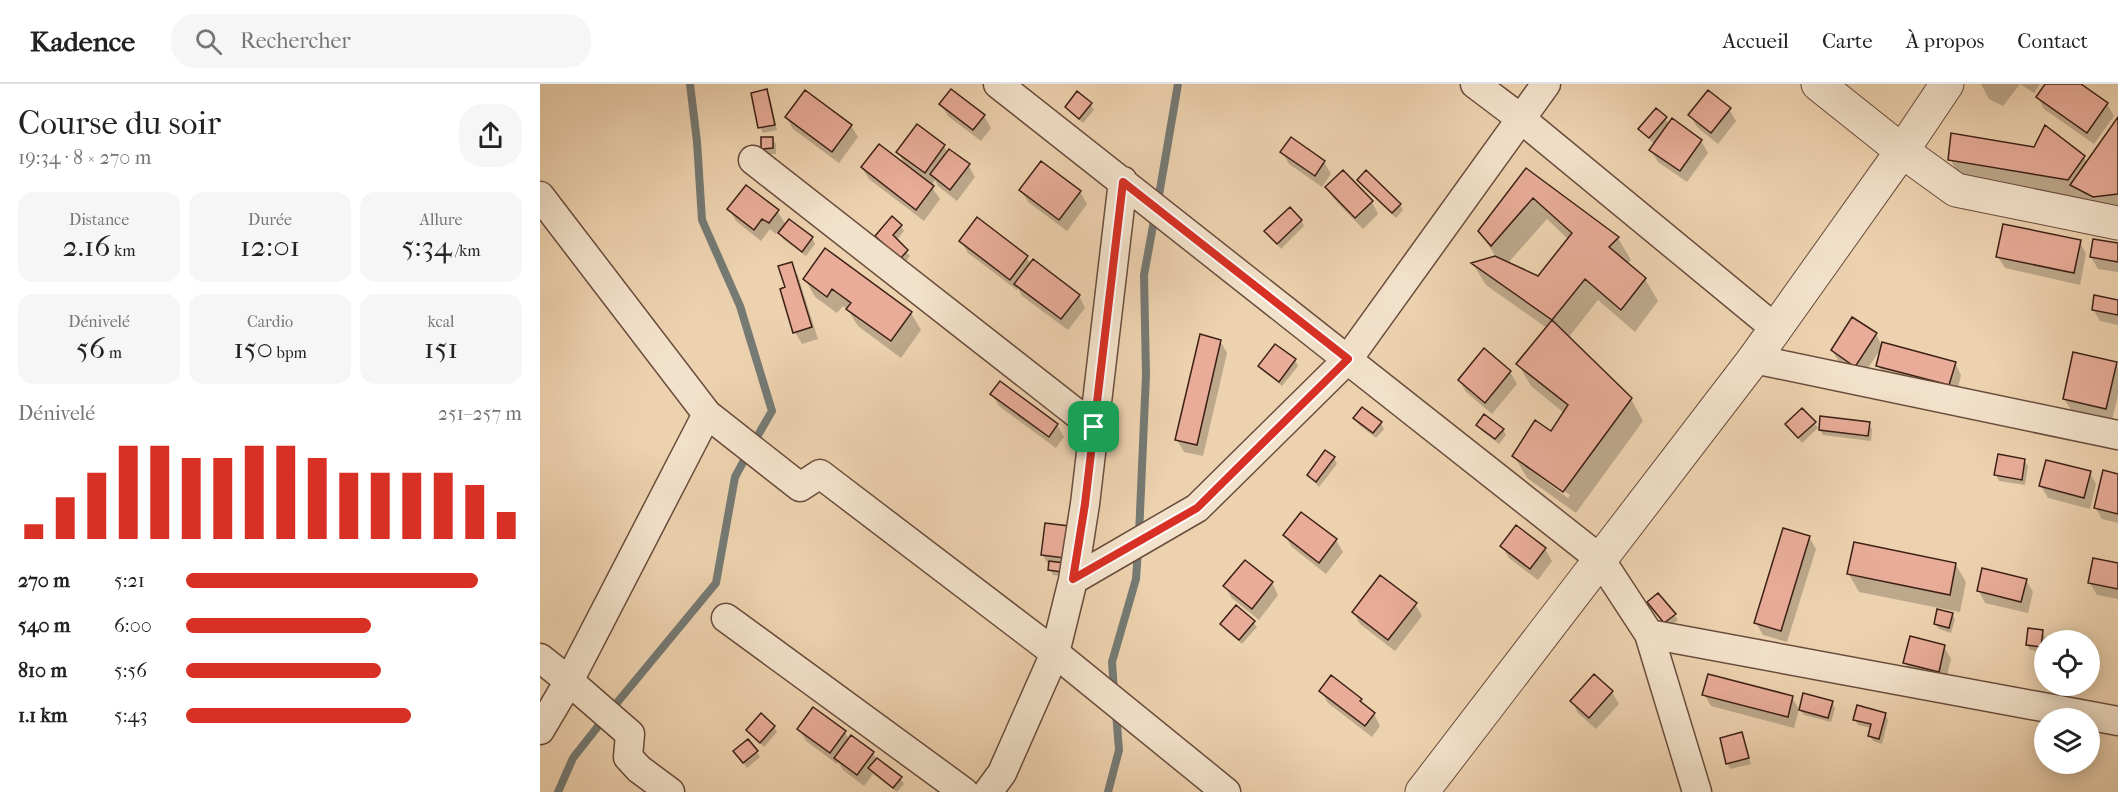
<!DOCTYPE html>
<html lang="fr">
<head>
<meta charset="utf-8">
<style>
  body { margin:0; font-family:"IM FELL French Canon",serif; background:#f6f6f6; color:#222; height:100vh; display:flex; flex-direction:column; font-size:22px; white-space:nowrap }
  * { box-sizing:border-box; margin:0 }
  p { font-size:20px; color:#767676 }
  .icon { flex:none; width:33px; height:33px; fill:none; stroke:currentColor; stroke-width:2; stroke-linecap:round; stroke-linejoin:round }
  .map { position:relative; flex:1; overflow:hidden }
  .drawer { display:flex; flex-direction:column; background:#fff; width:540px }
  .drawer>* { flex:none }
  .fabs { position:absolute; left:1494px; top:546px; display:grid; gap:12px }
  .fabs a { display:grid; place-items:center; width:66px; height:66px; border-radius:50%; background:#fff; box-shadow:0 3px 15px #0003; font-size:30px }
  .pin { position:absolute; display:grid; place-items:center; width:51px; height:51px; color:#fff; margin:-26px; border-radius:12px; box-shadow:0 3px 9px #0006 }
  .round { display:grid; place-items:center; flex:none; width:63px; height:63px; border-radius:24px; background:#f6f6f6 }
  .summary { display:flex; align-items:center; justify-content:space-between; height:102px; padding:0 18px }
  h1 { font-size:33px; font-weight:600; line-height:45px }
  .stats { display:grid; grid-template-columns:repeat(3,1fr); gap:9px; height:102px; padding:6px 18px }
  .stats div { display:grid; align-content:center; border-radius:15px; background:#f6f6f6; text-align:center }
  .stats b { font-size:30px; font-weight:600 }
  .stats small { font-size:16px; font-weight:400 }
  .stats p { font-size:16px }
  .chart { height:168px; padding:12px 18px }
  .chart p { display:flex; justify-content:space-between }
  .chart svg { width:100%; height:108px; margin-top:6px; stroke:#d93025; stroke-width:6 }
  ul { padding:0 18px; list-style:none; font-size:20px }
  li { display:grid; grid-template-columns:96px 72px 1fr; align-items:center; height:45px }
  li i { height:15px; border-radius:8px; background:#d93025 }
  header { display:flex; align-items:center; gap:36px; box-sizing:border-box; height:84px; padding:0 30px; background:#fff; border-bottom:2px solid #e0e0e0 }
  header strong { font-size:28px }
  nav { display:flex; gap:33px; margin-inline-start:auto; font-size:21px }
  .search { width:420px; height:54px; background:#f6f6f6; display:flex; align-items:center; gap:15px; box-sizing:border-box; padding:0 21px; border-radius:24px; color:#767676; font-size:22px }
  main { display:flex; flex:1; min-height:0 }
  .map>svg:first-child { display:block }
  .shadow { fill:#0003; fill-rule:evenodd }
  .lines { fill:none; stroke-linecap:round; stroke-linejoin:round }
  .stream { stroke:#757a74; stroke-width:8 }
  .building { fill:#e8ac98; stroke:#3d2015; stroke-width:1.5 }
  .minor-casing { stroke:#694c3c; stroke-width:31 }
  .tertiary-casing { stroke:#694c3c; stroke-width:35 }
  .minor { stroke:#f3e2cb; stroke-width:28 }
  .tertiary { stroke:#f3e2cb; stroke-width:33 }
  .route-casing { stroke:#fff; stroke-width:12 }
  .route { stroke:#d93025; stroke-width:8 }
</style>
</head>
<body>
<header>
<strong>Kadence</strong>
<div class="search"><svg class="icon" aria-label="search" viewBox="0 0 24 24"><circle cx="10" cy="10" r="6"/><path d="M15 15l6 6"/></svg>Rechercher</div>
<nav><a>Accueil</a><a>Carte</a><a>À propos</a><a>Contact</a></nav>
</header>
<main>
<section class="drawer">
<div class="summary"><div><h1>Course du soir</h1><p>19:34 · 8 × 270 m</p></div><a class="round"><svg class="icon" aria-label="share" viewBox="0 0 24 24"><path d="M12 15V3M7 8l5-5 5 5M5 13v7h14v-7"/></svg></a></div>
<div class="stats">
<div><p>Distance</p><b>2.16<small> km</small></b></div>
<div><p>Durée</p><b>12:01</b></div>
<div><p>Allure</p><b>5:34<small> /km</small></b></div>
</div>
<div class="stats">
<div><p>Dénivelé</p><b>56<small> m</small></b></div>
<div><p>Cardio</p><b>150<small> bpm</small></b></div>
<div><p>kcal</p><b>151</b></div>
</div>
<div class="chart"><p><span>Dénivelé</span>251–257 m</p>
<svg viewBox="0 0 160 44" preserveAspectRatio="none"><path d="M5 44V38M15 44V27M25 44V17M35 44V6M45 44V6M55 44V11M65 44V11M75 44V6M85 44V6M95 44V11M105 44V17M115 44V17M125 44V17M135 44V17M145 44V22M155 44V33"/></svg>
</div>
<ul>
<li><b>270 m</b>5:21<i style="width:87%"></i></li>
<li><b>540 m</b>6:00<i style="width:55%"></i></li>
<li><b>810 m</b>5:56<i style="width:58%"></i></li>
<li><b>1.1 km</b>5:43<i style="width:67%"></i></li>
</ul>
</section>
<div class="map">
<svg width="1578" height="708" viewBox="0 0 1578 708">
  <rect width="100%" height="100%" fill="#edd2af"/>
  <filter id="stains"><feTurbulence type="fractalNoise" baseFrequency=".00333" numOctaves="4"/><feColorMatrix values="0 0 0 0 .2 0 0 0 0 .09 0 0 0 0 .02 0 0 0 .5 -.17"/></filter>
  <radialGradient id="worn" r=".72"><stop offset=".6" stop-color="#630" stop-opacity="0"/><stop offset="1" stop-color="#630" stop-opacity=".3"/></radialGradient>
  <!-- shadow -->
  <path class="shadow" d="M1441,0H1480L1463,22L1449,15Z
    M1480,0H1500L1494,9Z
    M1507,0H1539L1567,20L1574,32L1554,60L1504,25L1498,13Z
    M227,7L230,13L237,46L223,49L220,43Z
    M401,20L444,32L451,44L441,57L408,32Z
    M550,20L554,26L543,39L530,28L527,23Z
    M1189,25L1196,37L1178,60L1157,43L1150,31Z
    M1117,26L1129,40L1161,57L1168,69L1147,98L1118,78L1111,66L1115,61L1100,45Z
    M246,33L311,42L318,53L299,79L253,45Z
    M1578,36V129L1541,119L1538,113L1420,93L1410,75L1544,73L1547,79Z
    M232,55L236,60V70H226L222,64Z
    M751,55L784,78L791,90L782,103L749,80L742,68Z
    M404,62L408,69L428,81L435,93L417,117L398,102L395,96L391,102L400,115L384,137L329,95L322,84L366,83L358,68Z
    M501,79L540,108L547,120L527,147L488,118L481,106Z
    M987,86L1078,154L1091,176L1087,180L1105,195L1118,217L1095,248L1058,216L1028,254L1091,315L1103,337L1036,429L987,394L974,372L1012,349L1024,329L991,302L978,280L1007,244L946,201L933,180L956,173L940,147ZM1007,135L1029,156L999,194L968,179ZM990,383L1030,411L1028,414L990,386Z
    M819,96L860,121L863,126L856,134L822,102Z
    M787,103L832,118L838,130L823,145L794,115Z
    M189,125L237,127L246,141L272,154L275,160L266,172L243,155L238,147L236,150L230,145L221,157L196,137Z
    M761,136L764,142L741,165L726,148Z
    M361,142L364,147L356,157L370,172L364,180L340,157L336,152Z
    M421,157L486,173L491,180L539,212L545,224L528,246L482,212L478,204L477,206L428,169Z
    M1540,158L1546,170L1540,201L1465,184L1458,173Z
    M1578,161V188L1558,185L1551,173Z
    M285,166L371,229L381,246L361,274L318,242L308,226L303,222L297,229L275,213L265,195Z
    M251,180L258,192L278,255L262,260L255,248Z
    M1578,218V241L1560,237L1553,225Z
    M1336,250L1341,260L1415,279L1421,291L1416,312L1345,293L1338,281L1342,263L1322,293L1299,278L1292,266Z
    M680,257L687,269L663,372L644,368L637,356Z
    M755,276L758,282L742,302L723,287L720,282Z
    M1576,280L1578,284V311L1572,336L1531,326L1524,315Z
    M970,288L977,300L952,330L926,308L919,296Z
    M460,299L517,341L524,353L516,364L459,322L452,310Z
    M815,334L841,339L844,345L836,354L818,340Z
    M1274,339L1278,344L1262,359L1247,340Z
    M1329,340L1332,345L1331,357L1283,351L1280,346Z
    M938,341L963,346L966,351L959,360L941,346Z
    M786,368L794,374L797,380L779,403L768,391Z
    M1484,376L1488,382L1485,401L1459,397L1456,391Z
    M1550,389L1556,400L1550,425L1508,414L1501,402Z
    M1578,392V439L1562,435L1555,423Z
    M528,443L525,493L513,491L503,471Z
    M745,452L796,456L803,468L786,490L752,463Z
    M1269,453L1276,465L1247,558L1223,551L1216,539Z
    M962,462L1005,465L1012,477L998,496L969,474Z
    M1578,480V515L1557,511L1550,499Z
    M1416,481L1426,498L1420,528L1399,524V527L1412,530L1415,535L1411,549L1399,545L1395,540L1399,524L1319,508L1309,490Z
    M1486,496L1493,508L1488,529L1445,519L1439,507Z
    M732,499L738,511L719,536L692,514L685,503Z
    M875,520L882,532L855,567L820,540L813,528Z
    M1112,524L1134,531L1138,536L1128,544Z
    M713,538L717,543L702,560L685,546L682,540Z
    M1502,548L1505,553L1503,568L1490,566L1487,561Z
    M1404,563L1411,575L1405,599L1372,590L1365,579Z
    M781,607L821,616L825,624L834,630L840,642L832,653L788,619Z
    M1072,608L1079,620L1056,645L1038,629L1032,617Z
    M1164,610L1252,614L1259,625L1254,644L1171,622Z
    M1292,618L1295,624L1291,638L1264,631L1260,626Z
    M274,625L305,648L309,656L333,669L337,676L360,694L364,700L357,708L333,690L324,702L303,686L298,678L297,680L266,657L259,645Z
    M1345,630L1348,636L1342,660L1333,657L1330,652L1332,644L1318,641L1315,635Z
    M234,643L237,648L224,663L208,646Z
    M1202,650L1211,680L1190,685L1187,679Z
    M216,667L220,673L207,684L195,668Z"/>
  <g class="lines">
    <!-- stream -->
    <path class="stream" d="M150,0L157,58L162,136L200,222L232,327L214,358
      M618,117L638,0
      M599,451L606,291L604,191L615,131
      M574,607L572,578L596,495L598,466
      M71,626L176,499L195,393L208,369
      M18,708L33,674L63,636
      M568,708L579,666L576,628"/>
  </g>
  <!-- building -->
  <path class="building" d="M1505,0H1541L1568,19L1547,49L1496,13Z
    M227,5L235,41L218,44L211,9Z
    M411,5L445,31L433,46L399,20Z
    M265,6L312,41L292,68L245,33Z
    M1168,6L1191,24L1171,49L1148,31Z
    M537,7L552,19L539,35L525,23Z
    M1116,24L1127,33L1109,54L1098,45Z
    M1578,33V110L1553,113L1530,101Z
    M1132,34L1162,56L1140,87L1109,66Z
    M377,40L405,61L385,89L356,68Z
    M1505,41L1545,72L1528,96L1408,76L1411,49L1494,63Z
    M221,53H233V64L221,65Z
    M751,53L785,77L775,92L740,68Z
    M339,60L394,102L376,126L321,83Z
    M409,65L430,80L410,106L390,90Z
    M501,77L541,107L519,136L479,106Z
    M986,84L1079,153L1069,163L1106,194L1081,226L1045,195L1012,236L931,179L955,172L998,192L1032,149L993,114L951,162L938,147Z
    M803,86L833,117L815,134L785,103Z
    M826,86L861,120L852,129L817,96Z
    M206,101L239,126L229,139L222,135L214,146L187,125Z
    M750,123L762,136L737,160L724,147Z
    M352,132L362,141L353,151L368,166L360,175L335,152Z
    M437,133L488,172L470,196L419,157Z
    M249,135L273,153L262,168L238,149Z
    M1463,140L1541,156L1534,189L1456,173Z
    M1553,155L1578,159V178L1550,173Z
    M285,164L372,228L351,257L306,225L311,219L292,205L287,213L263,195Z
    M493,175L540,211L521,235L474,200Z
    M252,178L272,243L253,249L240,205L245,203L238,182Z
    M1554,211L1578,216V231L1552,226Z
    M1312,233L1337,249L1315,283L1291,266Z
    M1012,236L1092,314L1023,408L972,372L995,336L1011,347L1028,321L976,280Z
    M660,250L681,256L657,361L635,356Z
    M1342,258L1416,278L1409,301L1336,282Z
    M735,260L756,275L739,298L718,282Z
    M944,264L971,287L945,319L918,296Z
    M1533,268L1577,278L1566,325L1523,315Z
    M460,297L518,340L509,353L450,310Z
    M822,323L842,338L833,349L813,334Z
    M1262,324L1276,338L1258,354L1245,340Z
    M944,330L964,345L955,355L936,341Z
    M1280,332L1330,338L1328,352L1279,346Z
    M785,366L795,373L776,398L767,391Z
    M1458,370L1485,375L1482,396L1454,391Z
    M1506,376L1551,387L1544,414L1499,402Z
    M1563,386L1578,390V430L1554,424Z
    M761,428L797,455L779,479L743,451Z
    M505,439L529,442L525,474L501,471Z
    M976,441L1006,464L990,485L960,462Z
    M1243,444L1270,452L1241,547L1214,539Z
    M1314,458L1416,479L1410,511L1307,490Z
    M1553,474L1578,479V505L1548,499Z
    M705,476L733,498L712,525L683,502Z
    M509,477L524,479L522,488L508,486Z
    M1442,484L1487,495L1481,518L1437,507Z
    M840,491L877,519L848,556L812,528Z
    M1118,509L1136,530L1124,539L1107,518Z
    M696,521L715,537L699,556L680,540Z
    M1397,525L1413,529L1409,544L1394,540Z
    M1488,544L1503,546L1501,563L1486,561Z
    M1370,552L1405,561L1399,588L1363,579Z
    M1054,590L1073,607L1049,634L1030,617Z
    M1168,590L1253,612L1248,633L1162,611Z
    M791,591L822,615L820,617L835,629L825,642L779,607Z
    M1263,609L1293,617L1288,634L1259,626Z
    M1317,621L1346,629L1339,655L1328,652L1331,640L1313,636Z
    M273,623L306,647L290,669L257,645Z
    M221,629L235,642L220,659L206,646Z
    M1202,648L1209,674L1186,680L1180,654Z
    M311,651L334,668L317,691L294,674Z
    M208,655L218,667L203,679L193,667Z
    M337,674L362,693L353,704L328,684Z"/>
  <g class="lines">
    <defs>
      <path id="minor" d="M458,0L1060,475L1109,550L1157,708
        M935,0L980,34L1236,245
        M213,76L554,343
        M0,112L167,330L29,597L0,646
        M1214,275L1578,351
        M167,330L260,403L280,390L515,569L686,708
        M533,496L657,424L808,275L1006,0
        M186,534L424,708
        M1109,550L1578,637
        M0,574L29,597L90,650L88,673L99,685L130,708
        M448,708L462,689L515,569L533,496L545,420L583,97"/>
      <path id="tertiary" d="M1278,0L1362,67L1416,106L1578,139
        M882,708L1214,275L1362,67L1407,0"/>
    </defs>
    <!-- minor casing -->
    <use href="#minor" class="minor-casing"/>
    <!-- tertiary casing -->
    <use href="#tertiary" class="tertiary-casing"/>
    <!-- minor -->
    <use href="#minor" class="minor"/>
    <!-- tertiary -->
    <use href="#tertiary" class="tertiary"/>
  </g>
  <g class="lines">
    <defs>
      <path id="route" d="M583,98L808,275L657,424L533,495L545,420Z"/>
    </defs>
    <!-- route casing -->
    <use href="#route" class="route-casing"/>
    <!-- route -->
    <use href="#route" class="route"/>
  </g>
  <rect width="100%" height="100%" filter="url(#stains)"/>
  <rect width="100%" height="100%" fill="url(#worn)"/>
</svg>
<div class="fabs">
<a><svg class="icon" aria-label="locate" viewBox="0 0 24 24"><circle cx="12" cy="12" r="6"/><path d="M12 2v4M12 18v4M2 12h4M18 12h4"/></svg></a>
<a><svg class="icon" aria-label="layers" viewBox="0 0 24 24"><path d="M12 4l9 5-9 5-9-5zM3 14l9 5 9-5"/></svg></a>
</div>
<div class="pin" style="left:554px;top:343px;background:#1e9e55"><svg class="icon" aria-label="arrive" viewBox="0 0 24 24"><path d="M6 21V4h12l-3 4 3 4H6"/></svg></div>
</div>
</main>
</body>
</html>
